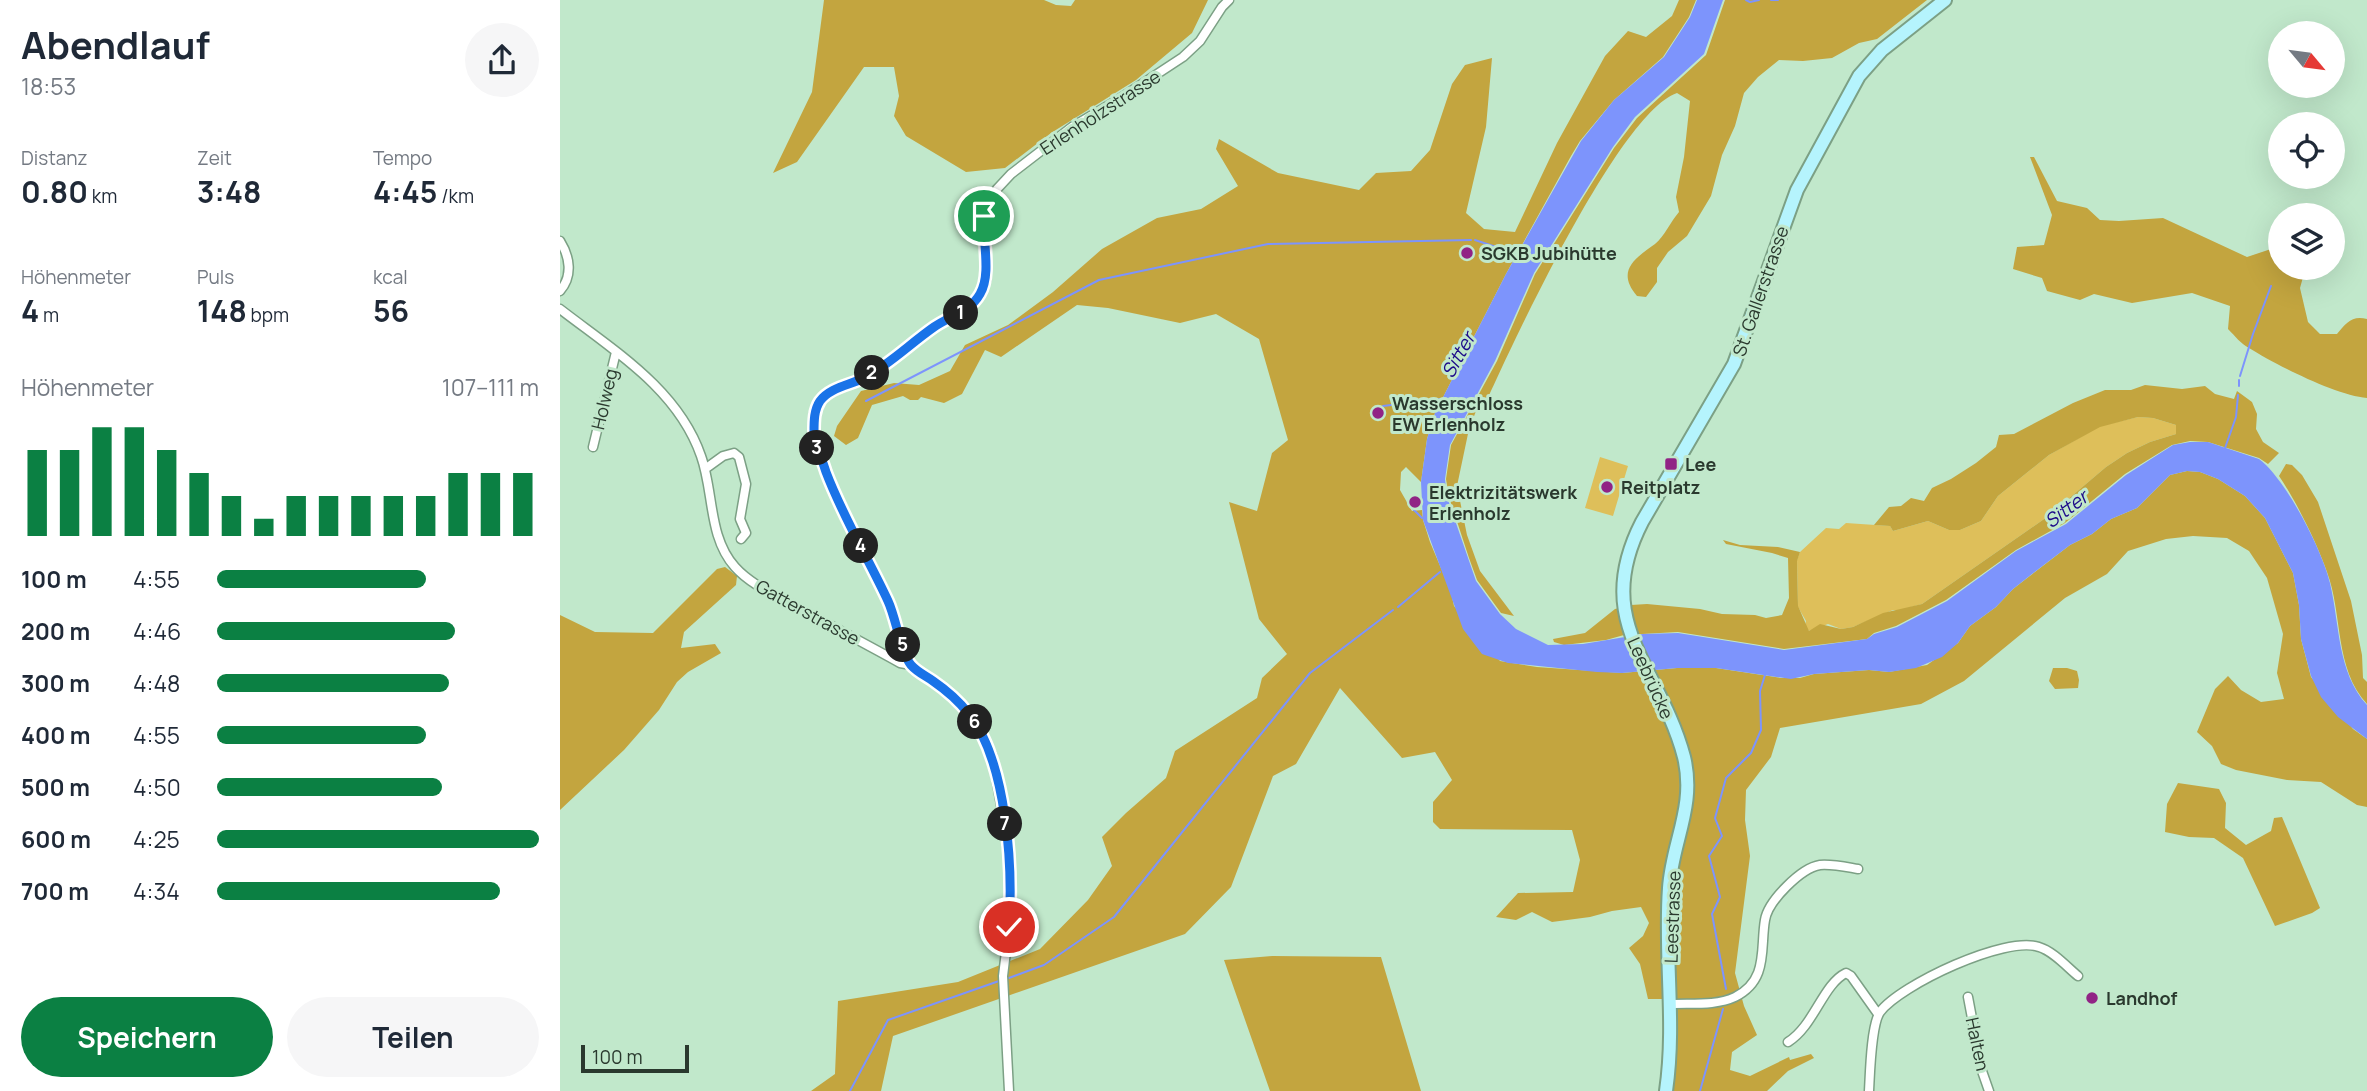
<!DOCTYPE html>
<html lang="de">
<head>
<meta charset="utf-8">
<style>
  body { margin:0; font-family:Manrope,sans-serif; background:#f6f6f7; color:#1f2937; height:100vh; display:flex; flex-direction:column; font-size:26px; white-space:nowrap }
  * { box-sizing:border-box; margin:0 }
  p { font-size:23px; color:#747a83 }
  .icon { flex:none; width:38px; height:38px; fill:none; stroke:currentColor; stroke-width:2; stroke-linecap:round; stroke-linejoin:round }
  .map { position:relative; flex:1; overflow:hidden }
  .sheet { display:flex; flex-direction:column; background:#fff; width:560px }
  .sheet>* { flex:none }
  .needle { width:46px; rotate:119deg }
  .buttons { position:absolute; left:1708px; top:21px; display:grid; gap:14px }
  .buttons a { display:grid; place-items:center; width:77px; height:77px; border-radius:50%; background:#fff; box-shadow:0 7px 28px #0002; font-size:35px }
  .scale { position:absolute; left:21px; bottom:18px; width:108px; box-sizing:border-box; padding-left:7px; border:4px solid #2a392e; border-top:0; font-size:19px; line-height:24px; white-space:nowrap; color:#2a392e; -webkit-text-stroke:5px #c1e8cb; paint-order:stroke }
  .pin { position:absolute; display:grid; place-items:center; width:60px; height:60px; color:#fff; margin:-30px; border:4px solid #fff; border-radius:50%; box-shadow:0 2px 7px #0007 }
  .km { position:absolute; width:35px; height:35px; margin:-18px; border-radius:50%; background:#222; color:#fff; font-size:19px; line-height:35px; text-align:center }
  .round { display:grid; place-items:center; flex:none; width:74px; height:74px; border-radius:37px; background:#f6f6f7 }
  .headline { display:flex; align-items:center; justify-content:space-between; height:119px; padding:0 21px }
  h1 { font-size:38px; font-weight:700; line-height:52px }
  .figures { display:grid; grid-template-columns:repeat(3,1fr); gap:10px; height:119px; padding:7px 21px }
  .figures div { display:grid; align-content:center }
  .figures b { font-size:30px; font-weight:700 }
  .figures small { font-size:19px; font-weight:400 }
  .figures p { font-size:19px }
  .chart { height:196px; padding:14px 21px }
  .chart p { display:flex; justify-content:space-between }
  .chart svg { width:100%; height:126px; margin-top:7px; stroke:#0b8043; stroke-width:6 }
  .action { display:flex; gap:14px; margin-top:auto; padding:14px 21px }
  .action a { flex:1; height:80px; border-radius:42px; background:#0b8043; color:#fff; font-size:28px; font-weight:700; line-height:80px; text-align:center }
  .action a+a { background:#f6f6f7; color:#1f2937 }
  ul { padding:0 21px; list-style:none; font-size:23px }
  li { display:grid; grid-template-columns:112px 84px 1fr; align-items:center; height:52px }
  li i { height:18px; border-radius:9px; background:#0b8043 }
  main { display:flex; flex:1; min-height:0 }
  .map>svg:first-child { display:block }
  .green { fill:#debf5a }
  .forest { fill:#c3a53f }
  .water { fill:#7d94fc }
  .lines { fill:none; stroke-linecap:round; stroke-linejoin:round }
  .stream { stroke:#7d94fc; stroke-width:2 }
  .street-casing { stroke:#7ca085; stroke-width:11 }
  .secondary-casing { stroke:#7ca085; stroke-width:16 }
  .street { stroke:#fff; stroke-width:8 }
  .secondary { stroke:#b5f4fd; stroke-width:12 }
  .route-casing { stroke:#fff; stroke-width:14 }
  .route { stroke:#1a73e8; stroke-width:9 }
  .poi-dot { fill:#912385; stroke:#c1e8cb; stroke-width:2.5 }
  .labels { text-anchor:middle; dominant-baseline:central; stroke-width:6; stroke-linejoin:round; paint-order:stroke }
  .street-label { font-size:18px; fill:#2a392e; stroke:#c1e8cb }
  .poi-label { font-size:18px; font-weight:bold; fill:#2a392e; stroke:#c1e8cb; text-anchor:start }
  .water-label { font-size:19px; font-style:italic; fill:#1c0989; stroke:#c1e8cb }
</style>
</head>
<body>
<main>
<section class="sheet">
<div class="headline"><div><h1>Abendlauf</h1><p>18:53</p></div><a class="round"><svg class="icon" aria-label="share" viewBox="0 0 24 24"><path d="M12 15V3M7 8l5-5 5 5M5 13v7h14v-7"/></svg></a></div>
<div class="figures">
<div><p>Distanz</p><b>0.80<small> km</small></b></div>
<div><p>Zeit</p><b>3:48</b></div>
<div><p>Tempo</p><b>4:45<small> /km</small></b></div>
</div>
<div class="figures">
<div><p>Höhenmeter</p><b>4<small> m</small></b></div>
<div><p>Puls</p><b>148<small> bpm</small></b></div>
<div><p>kcal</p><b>56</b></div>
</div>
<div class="chart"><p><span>Höhenmeter</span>107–111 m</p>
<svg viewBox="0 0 160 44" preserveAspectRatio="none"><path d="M5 44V14M15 44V14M25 44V6M35 44V6M45 44V14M55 44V22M65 44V30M75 44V38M85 44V30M95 44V30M105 44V30M115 44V30M125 44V30M135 44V22M145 44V22M155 44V22"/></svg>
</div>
<ul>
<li><b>100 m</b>4:55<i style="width:65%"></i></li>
<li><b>200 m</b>4:46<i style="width:74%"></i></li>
<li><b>300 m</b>4:48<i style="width:72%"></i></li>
<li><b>400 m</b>4:55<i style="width:65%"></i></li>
<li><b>500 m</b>4:50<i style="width:70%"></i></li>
<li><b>600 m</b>4:25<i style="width:100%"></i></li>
<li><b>700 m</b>4:34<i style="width:88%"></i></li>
</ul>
<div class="action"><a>Speichern</a><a>Teilen</a></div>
</section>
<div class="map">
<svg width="1807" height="1091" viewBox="0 0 1807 1091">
  <rect width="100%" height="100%" fill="#c1e8cb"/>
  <!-- green -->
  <path class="green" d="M1578,417L1593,418L1616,425V434L1590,442L1567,453L1546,467L1487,517L1362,604L1340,610H1333L1293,627L1281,629L1268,624L1249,631L1245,626L1246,621L1238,607L1237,560L1240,552L1266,528L1279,529L1286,523L1330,526L1333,531L1368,521L1389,530H1400L1421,521L1438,496L1489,455L1540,426Z
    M1040,457L1068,466L1053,516L1025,508Z"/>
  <!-- forest -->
  <path class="forest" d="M264,0H484L496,5L511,6L515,0H648L632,33L576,80L491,133L445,168L406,172L346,136L334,116L339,96L334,67H304L237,162L213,173L252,92Z
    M1119,0H1136L1129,17L1103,57L1054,100L1020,141L1011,156L946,274L875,413L867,439L861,482L846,467L841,472L840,490L852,511L862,510L863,520L870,542L891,592L894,606L940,661L977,667L1062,673L1117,668H1156L1221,678H1240L1254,674L1309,670L1329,672L1367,665L1398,643L1410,626L1436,607L1453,589L1510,545L1532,534L1551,519L1577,508L1610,475L1627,471L1640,472L1658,479L1685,496L1705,518L1733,573L1739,605L1741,639L1751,677L1793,729L1807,739V807L1797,805L1761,782L1727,780L1676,770L1661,764L1652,746L1637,732L1655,689L1668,676L1681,690L1701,702L1724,699L1717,673L1723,634L1707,578L1689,551L1667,538L1633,536L1606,539L1568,551L1547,574L1505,598L1404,681L1361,704L1220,728L1211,757L1186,790L1185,820L1190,856L1175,973L1184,1006L1197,1035L1172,1052L1170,1070L1190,1076L1229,1057L1230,1060L1251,1054L1254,1058L1228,1071L1207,1091H1112L1116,1030L1115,999H1088L1080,964L1069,948L1083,936L1089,923L1081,907L1052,911L1030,917L992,922L972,912L956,920L936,917L958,893L1013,892L1020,860L1012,830L880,829L873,822V802L892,780L875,752L842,758L780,688L736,764L713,776L671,887L625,934L333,1036L321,1091H251L275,1074L278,1001L398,982L480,949L528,900L552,866L542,837L566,813L606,778L615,751L697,698L702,678L727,654L699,619L669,502L697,511L712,453L728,440L699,339L656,314L620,323L548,308L517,305L441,357L425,350L402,394L384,403L361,397L358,400H350L343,396L312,405L298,438L286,445L274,436L277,426L301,391L334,383L359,385L390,371L405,345L448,325L493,292L542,249L597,218L641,209L678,186L656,149L659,139L718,173L799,190L816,173L851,171L870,150L892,84L905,65L932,58L926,127L906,213L924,229L955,232L997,143L1045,56L1068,31L1086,37L1112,16Z
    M1165,0H1367L1317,39L1299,43L1272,58L1243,61L1219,60L1198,77L1184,93L1175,126L1162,155L1151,196L1127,236L1108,252L1097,268V282L1086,297L1077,296C1056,271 1074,259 1095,244C1104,237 1111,221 1119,212L1116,197L1124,157L1130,101L1117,93C1060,112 954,340 927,400L918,406L909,429L897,486L907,535L920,571L954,616L941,613L917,580L909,558L889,497L886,479L891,445L937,361L975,274L1054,148L1077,118L1146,55Z
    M1470,157H1474L1497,201L1527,208L1540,220L1559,221L1603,218L1687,257L1720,246V268H1744L1745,270L1740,288L1748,322L1760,334H1777C1786,323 1792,315 1807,319V398C1777,396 1716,365 1689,348C1681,344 1675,336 1668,329L1670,306L1632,293L1572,303L1534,294L1520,300L1487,291L1482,278L1453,269L1457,247L1484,245L1492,215Z
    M1585,385L1622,389L1645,386L1655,394L1674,399L1677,391L1692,402L1697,414L1696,429L1703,442L1719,453L1708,464L1699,458L1648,442L1630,441L1612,445L1565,474L1505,523L1456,550L1386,600L1336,626L1314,633L1307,639L1224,649L1118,632L1064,635L1046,640L1004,645L994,642L993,639L1025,633L1055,609L1071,605L1087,604L1140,609L1162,614L1195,615L1206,618L1222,615L1229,598L1228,558L1212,553L1166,544L1163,540L1180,545L1218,547L1240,552L1237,561L1238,606L1249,631L1260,624L1281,629L1293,627L1323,613L1362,604L1487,517L1546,467L1567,453L1590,442L1616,434V425L1593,418L1578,417L1540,427L1489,455L1438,496L1421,521L1400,530H1389L1368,521L1333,531L1330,526L1314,525L1329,507L1341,506L1351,498L1364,501L1372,488L1391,479L1416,463L1436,447L1439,435L1454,434L1513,403L1545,390H1571Z
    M1726,464L1732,465L1742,475L1758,502L1791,601L1802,655L1803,678L1807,682V704C1774,668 1783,615 1767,572C1757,543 1736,501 1719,476Z
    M165,567L177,576L176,585L124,632L121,648L155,644L161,653L128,672L117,682L99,710L64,750L0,810V615L35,632L93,633L157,569Z
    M1493,668H1507L1517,671L1519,680L1518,688L1495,689L1489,681Z
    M1618,783L1659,789L1666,803L1665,828L1686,845L1711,831L1714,818L1722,817L1760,908L1752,913L1715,926L1683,858L1654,838L1629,837L1605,832L1607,804Z
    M712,956L821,957L861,1091H710L664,960Z"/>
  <!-- water -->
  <path class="water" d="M1137,0H1163L1144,54L1075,117L1053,147L974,273L935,361L890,445L885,479L887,497L916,581L940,614L956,629L988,645L1023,644L1083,634L1118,633L1224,650L1307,639L1314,634L1337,627L1387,601L1456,551L1506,524L1566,475L1613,445L1630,442H1648L1699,459C1726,479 1762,550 1770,583C1780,625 1777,672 1807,705V739L1778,717L1761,697L1751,676L1741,639L1739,605L1733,573L1705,518L1685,496L1658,479L1640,472L1627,471L1610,475L1577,508L1551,519L1532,534L1510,545L1472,574L1453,589L1436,607L1410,626L1398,643L1382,657L1356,668L1329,672L1309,670L1254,674L1231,679L1156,668H1117L1062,673L1037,672L948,663L922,654L903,629L863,520L861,482L867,439L875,413L946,274L1021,141L1054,100L1104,57L1130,17Z"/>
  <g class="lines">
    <!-- stream -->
    <path class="stream" d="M1186,0L1190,2L1199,0
      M1211,0H1218
      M915,240L957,254
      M1680,376L1693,334L1711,286
      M1679,386V380
      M306,401L539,280L708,244L911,240
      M823,406L881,399
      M1665,448L1676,417L1678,395
      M853,509L862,518
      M838,607L880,572
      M449,978L484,965L554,917L750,673L833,610
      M1166,989L1152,914L1160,897L1149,856L1162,836L1155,818L1166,778L1191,753L1201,730L1200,691L1205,675
      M290,1091L328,1020L439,981
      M1140,1091L1163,1009"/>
    <defs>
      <path id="street" d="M0,241C10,257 13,276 0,291
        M0,309C53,350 118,389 141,456C154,492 148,537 175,567C191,585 216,595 237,607C271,626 306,644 340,663L351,665L395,699L420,730L432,755L444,821L451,879L449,927L443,976L449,1091
        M33,447L56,352
        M145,469L163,456L174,453L179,457L186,484L180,519L186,533L181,539
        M351,665L329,602L273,490L256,445L254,414L257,406L267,394L304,377L343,352L377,325L412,306L422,292L426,280V259L422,235L423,216L437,189L451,174L512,127L556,101L623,57L640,41L662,7L669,0
        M1408,997L1422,1071L1429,1091
        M1111,1004C1131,1003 1156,1006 1175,997C1209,980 1200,948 1205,920C1208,901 1241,868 1260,865C1273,864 1286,867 1298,869
        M1228,1042C1254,1026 1263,984 1286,973L1291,976L1318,1014
        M1309,1091C1310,1074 1311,1025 1320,1012C1340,985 1446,935 1479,947C1493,951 1507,967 1518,976"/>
      <path id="secondary" d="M1106,1091C1116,1023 1104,956 1109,888C1112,842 1136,806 1124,757C1100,666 1030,623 1082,522L1174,364L1237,190L1299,76L1322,50L1385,0"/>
    </defs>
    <!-- street casing -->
    <use href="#street" class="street-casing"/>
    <!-- secondary casing -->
    <use href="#secondary" class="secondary-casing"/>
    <!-- street -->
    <use href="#street" class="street"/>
    <!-- secondary -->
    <use href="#secondary" class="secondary"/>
  </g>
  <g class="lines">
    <defs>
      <path id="route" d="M424,216C422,239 432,274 420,294C409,313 391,315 374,327C351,343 331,363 306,377C291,385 270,387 260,401C254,410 254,421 254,432C256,446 262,459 266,472C283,517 308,558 328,601C336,618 341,653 351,665C357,672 366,676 373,681C386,690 398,700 408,713C447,760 453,867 449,927"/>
    </defs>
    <!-- route casing -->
    <use href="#route" class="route-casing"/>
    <!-- route -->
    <use href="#route" class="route"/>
  </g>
  <!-- markers -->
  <g class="poi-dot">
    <circle cx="907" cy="253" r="7"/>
    <circle cx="818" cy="413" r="7"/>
    <rect x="1104" y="457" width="14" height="14" rx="3.5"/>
    <circle cx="1047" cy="487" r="7"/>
    <circle cx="855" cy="502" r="7"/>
    <circle cx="1532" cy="998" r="7"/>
  </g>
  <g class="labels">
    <!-- street labels -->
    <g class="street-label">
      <text transform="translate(540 112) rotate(-33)">Erlenholzstrasse</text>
      <text transform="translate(1200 291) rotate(-71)">St. Gallerstrasse</text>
      <text transform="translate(44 399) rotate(-77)">Holweg</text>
      <text transform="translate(248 612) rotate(29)">Gatterstrasse</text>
      <text transform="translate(1091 678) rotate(66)">Leebrücke</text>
      <text transform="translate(1112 917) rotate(-88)">Leestrasse</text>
      <text transform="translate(1418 1044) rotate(78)">Halten</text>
    </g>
    <!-- poi labels -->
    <g class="poi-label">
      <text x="921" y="253">SGKB Jubihütte</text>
      <text x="832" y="403">Wasserschloss<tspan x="832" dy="21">EW Erlenholz</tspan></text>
      <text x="1125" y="464">Lee</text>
      <text x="1061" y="487">Reitplatz</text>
      <text x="869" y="492">Elektrizitätswerk<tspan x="869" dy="21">Erlenholz</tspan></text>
      <text x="1546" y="998">Landhof</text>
    </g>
    <!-- water labels -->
    <g class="water-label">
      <text transform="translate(898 355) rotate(-61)">Sitter</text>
      <text transform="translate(1506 509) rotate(-37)">Sitter</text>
    </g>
  </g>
</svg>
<div class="buttons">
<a><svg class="needle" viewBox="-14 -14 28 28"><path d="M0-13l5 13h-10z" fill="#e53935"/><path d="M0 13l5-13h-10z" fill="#747a83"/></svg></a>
<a><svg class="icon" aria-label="locate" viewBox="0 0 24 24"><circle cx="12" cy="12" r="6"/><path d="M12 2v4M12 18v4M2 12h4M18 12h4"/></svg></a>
<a><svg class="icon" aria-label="layers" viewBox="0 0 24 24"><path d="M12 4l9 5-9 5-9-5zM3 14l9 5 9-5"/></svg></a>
</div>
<div class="scale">100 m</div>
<div class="pin" style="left:424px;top:216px;background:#1e9e55"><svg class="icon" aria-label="arrive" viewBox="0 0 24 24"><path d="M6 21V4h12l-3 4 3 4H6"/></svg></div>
<div class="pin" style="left:449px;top:927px;background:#d93025"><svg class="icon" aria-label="check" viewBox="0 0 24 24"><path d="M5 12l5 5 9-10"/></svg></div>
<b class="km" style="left:401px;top:313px">1</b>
<b class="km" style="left:312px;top:373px">2</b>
<b class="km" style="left:257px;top:448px">3</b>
<b class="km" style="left:301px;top:546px">4</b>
<b class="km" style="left:343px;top:645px">5</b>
<b class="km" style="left:415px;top:722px">6</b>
<b class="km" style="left:445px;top:824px">7</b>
</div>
</main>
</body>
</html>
